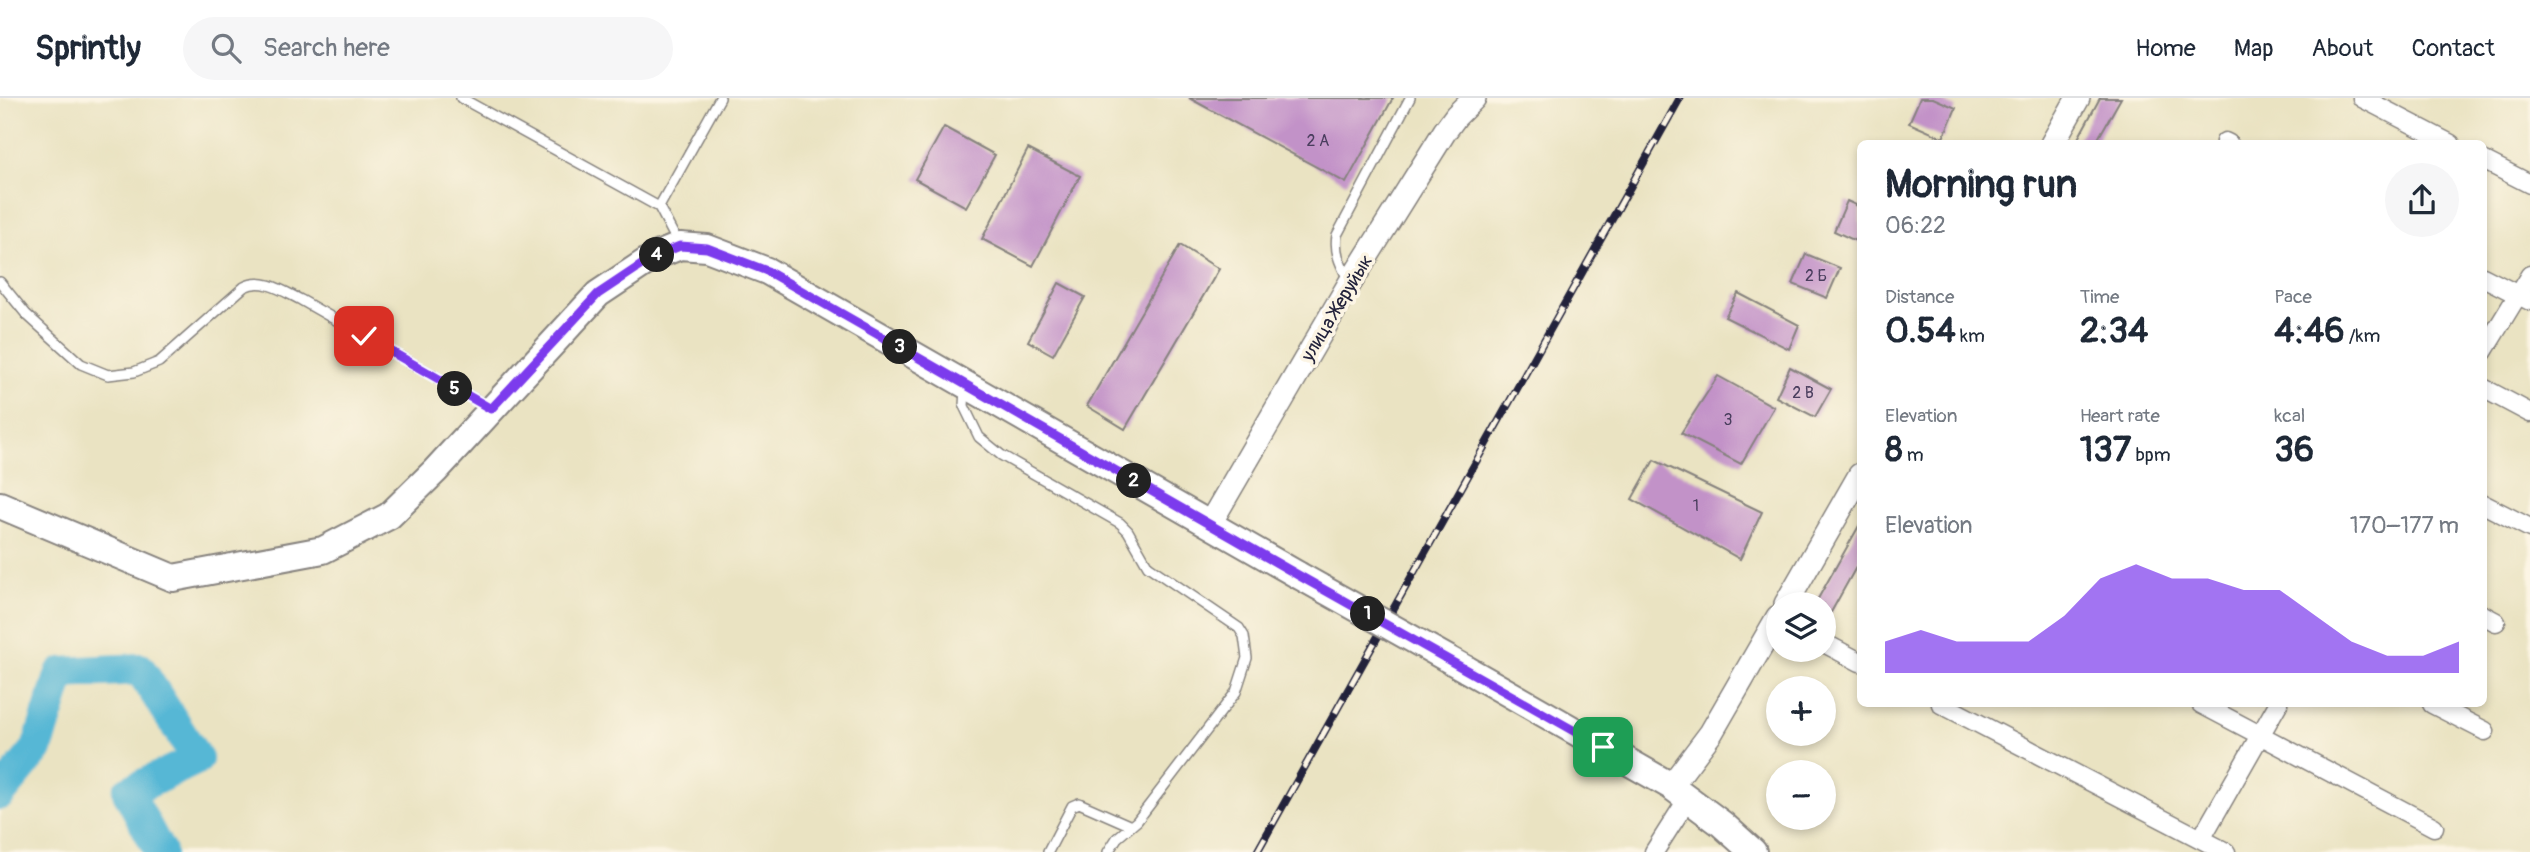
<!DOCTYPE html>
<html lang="en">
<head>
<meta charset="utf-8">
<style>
  body { margin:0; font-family:Pangolin,sans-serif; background:#f6f6f7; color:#1f2937; height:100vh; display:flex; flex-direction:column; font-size:26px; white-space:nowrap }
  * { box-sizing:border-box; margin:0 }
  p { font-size:23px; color:#747a83 }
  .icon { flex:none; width:38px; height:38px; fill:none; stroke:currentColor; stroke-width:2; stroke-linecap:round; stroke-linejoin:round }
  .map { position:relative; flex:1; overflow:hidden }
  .sheet { position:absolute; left:1857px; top:42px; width:630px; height:567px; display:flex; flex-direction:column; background:#fff; border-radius:10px; box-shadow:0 4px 10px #0003 }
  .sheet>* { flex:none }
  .tools { position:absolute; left:1766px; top:494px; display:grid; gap:14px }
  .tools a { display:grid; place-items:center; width:70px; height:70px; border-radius:50%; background:#fff; box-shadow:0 4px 10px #0003; font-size:35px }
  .pin { position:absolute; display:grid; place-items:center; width:60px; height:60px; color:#fff; margin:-30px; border-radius:14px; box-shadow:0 4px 10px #0006 }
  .km { position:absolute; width:35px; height:35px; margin:-18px; border-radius:50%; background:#222; color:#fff; font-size:19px; line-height:35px; text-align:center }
  .round { display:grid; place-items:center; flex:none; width:74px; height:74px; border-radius:37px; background:#f6f6f7 }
  .head { display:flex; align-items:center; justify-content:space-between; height:119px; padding:0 28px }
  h1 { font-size:38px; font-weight:700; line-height:52px }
  .figures { display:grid; grid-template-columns:repeat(3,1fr); gap:10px; height:119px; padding:7px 28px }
  .figures div { display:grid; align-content:center }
  .figures b { font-size:35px; font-weight:700 }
  .figures small { font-size:19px; font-weight:400 }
  .figures p { font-size:19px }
  .chart { height:196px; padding:14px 28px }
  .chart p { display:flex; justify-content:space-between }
  .chart svg { width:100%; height:126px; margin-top:7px; fill:#7c3aed; opacity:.7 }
  header { display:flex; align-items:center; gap:42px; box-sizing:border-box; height:98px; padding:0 35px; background:#fff; border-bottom:2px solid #e0e1e3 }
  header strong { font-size:33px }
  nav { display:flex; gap:38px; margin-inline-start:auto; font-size:24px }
  .search { width:490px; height:63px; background:#f6f6f7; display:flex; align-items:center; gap:18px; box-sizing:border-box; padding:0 24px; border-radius:38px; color:#747a83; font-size:26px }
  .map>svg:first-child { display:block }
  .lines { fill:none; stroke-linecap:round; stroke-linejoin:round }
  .river { stroke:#56b7d5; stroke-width:32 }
  .building { fill:#c292c8 }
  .service-casing { stroke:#86827e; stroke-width:12 }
  .minor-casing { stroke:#86827e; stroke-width:21 }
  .tertiary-casing { stroke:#86827e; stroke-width:26 }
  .secondary-casing { stroke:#86827e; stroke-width:30 }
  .service { stroke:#fff; stroke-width:9 }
  .minor { stroke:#fff; stroke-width:18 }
  .tertiary { stroke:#fff; stroke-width:23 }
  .secondary { stroke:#fff; stroke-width:26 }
  .rail-casing { stroke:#22223b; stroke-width:8 }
  .rail { stroke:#fcf5e5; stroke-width:5; stroke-dasharray:16; stroke-linecap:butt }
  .secondary-bridge-casing { stroke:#86827e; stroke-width:30; stroke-linecap:butt }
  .secondary-bridge { stroke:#fff; stroke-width:26 }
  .route-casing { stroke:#fff; stroke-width:14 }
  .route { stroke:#7c3aed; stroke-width:9 }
  .labels { text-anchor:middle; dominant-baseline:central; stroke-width:7; stroke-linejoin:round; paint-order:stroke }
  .number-label { font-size:16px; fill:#4a3e5e }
  .street-label { font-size:19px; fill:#22223b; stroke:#fcf5e5 }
</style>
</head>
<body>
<header>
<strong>Sprintly</strong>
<div class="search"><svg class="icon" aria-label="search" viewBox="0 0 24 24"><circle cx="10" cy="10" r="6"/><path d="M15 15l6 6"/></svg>Search here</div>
<nav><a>Home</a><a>Map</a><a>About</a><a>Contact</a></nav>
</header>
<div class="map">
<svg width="2530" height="754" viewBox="0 0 2530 754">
  <rect width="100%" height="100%" fill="#fcf5e5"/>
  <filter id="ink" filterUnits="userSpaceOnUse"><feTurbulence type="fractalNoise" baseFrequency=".0143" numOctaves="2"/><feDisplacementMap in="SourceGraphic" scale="14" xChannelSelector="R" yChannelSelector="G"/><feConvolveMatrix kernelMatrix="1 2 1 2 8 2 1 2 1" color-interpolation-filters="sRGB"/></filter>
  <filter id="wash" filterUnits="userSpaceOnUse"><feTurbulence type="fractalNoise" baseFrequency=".00686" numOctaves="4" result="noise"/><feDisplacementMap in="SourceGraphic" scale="28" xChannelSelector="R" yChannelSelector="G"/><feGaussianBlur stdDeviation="1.57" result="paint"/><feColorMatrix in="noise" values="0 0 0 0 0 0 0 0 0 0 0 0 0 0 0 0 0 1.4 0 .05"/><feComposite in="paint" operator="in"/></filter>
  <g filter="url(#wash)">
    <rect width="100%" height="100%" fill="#eae3c2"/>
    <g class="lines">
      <!-- river -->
      <path class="river" d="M0,696L37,651L61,575L140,571L197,661L128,694L160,754"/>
    </g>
    <g id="blocks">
      <!-- building -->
      <path class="building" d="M1189,0H1393L1346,85Z
        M1920,0H1933L1956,10L1943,40L1909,25Z
        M2100,0H2121L2095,46H2075Z
        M944,29L995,57L966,109L915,81Z
        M1028,51L1080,78L1033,168L982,141Z
        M1847,103L1860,109V145L1834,133Z
        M1180,147L1219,171L1125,331L1087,308Z
        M1806,156L1840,170L1827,200L1793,186Z
        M1059,185L1085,199L1053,257L1028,243Z
        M1738,195L1799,227L1789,251L1725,219Z
        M1790,269L1831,291L1815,319L1776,299Z
        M1718,278L1774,309L1741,366L1681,335Z
        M1654,362L1762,414L1740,461L1632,401Z
        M1860,426V462L1824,527V506H1815Z"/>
    </g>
  </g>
  <g filter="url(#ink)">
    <use href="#blocks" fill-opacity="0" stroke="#86827e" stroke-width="2"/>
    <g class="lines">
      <defs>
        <path id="service" d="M461,0L659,109L679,147
          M659,109L720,0
          M1349,183C1341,167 1334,155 1337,137L1410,0
          M0,184L26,216L81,266L108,277L134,274L159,264L244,189C263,179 283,193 301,202L490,310
          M965,291L964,308L979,339L1001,357L1120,425L1128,433L1148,468L1239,530L1244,538L1247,560L1236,594L1137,723L1117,740L1108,754
          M1048,754L1072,708L1079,705L1129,727"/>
        <path id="minor" d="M2362,0L2451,46
          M2225,44L2229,46
          M2483,62L2530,86
          M2483,179L2530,203
          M2483,254L2530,177
          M2483,290L2530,315
          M2483,406L2530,430
          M2483,517L2496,524
          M1826,546L1860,564
          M1941,606L2226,754
          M2201,606L2434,729
          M2432,606L2485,633
          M2201,741L2278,606
          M1654,754L1687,702"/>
        <path id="tertiary" d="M2052,46L2078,0
          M1209,427L1350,185L1445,33L1456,18L1474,0
          M1786,506L1860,377
          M1671,688L1711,635L1778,519"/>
        <path id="secondary" d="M0,407L173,480L323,452L389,418L435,373L598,196L655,158L680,148L707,150L767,173L1298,477
          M1466,571L1671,688L1722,726L1753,754"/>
      </defs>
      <!-- service casing -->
      <use href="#service" class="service-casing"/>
      <!-- minor casing -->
      <use href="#minor" class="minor-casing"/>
      <!-- tertiary casing -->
      <use href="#tertiary" class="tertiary-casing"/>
      <!-- secondary casing -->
      <use href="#secondary" class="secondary-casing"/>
      <!-- service -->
      <use href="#service" class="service"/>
      <!-- minor -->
      <use href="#minor" class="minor"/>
      <!-- tertiary -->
      <use href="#tertiary" class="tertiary"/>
      <!-- secondary -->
      <use href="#secondary" class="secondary"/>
      <defs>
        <path id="rail" d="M1257,754L1680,0"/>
      </defs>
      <!-- rail casing -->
      <use href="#rail" class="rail-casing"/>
      <!-- rail -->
      <use href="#rail" class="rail"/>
      <defs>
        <path id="secondary-bridge" d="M1298,477L1466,571"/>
      </defs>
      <!-- secondary-bridge casing -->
      <use href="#secondary-bridge" class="secondary-bridge-casing"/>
      <!-- secondary-bridge -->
      <use href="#secondary-bridge" class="secondary-bridge"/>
    </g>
  </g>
  <g class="lines" filter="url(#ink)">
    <defs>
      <path id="route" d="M364,238L491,311L598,196L655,158L680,148L707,150L767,173L1298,477L1603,649"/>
    </defs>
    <!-- route casing -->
    <use href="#route" class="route-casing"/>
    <!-- route -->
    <use href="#route" class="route"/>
  </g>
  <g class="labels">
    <!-- number labels -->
    <g class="number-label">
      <text x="1318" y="43">2 А</text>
      <text x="1816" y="178">2 Б</text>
      <text x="1803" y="295">2 В</text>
      <text x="1728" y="322">3</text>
      <text x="1696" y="408">1</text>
    </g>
    <!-- street labels -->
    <g class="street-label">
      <text transform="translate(1337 210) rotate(-59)">улица Жеруйык</text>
    </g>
  </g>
</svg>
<div class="tools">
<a><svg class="icon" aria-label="layers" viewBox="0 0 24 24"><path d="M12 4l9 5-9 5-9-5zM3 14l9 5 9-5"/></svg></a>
<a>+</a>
<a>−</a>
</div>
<div class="pin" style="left:1603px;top:649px;background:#1e9e55"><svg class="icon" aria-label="arrive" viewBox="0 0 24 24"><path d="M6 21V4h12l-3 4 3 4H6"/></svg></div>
<div class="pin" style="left:364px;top:238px;background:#d93025"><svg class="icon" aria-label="check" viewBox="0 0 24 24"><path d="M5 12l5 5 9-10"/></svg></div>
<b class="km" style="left:1368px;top:516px">1</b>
<b class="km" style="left:1134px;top:383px">2</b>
<b class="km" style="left:900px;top:249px">3</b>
<b class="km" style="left:657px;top:157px">4</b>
<b class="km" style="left:455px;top:291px">5</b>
<section class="sheet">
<div class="head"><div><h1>Morning run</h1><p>06:22</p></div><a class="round"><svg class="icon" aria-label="share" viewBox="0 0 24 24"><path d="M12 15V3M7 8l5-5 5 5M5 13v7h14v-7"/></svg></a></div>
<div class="figures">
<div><p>Distance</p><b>0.54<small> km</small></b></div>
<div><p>Time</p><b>2:34</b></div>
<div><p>Pace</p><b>4:46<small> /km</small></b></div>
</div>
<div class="figures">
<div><p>Elevation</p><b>8<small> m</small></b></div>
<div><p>Heart rate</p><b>137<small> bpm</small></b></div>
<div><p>kcal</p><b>36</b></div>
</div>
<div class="chart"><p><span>Elevation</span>170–177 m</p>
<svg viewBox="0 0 160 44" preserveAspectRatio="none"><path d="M0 44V33L10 29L20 33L30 33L40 33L50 24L60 11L70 6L80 11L90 11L100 15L110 15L120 24L130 33L140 38L150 38L160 33V44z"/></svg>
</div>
</section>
</div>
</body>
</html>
